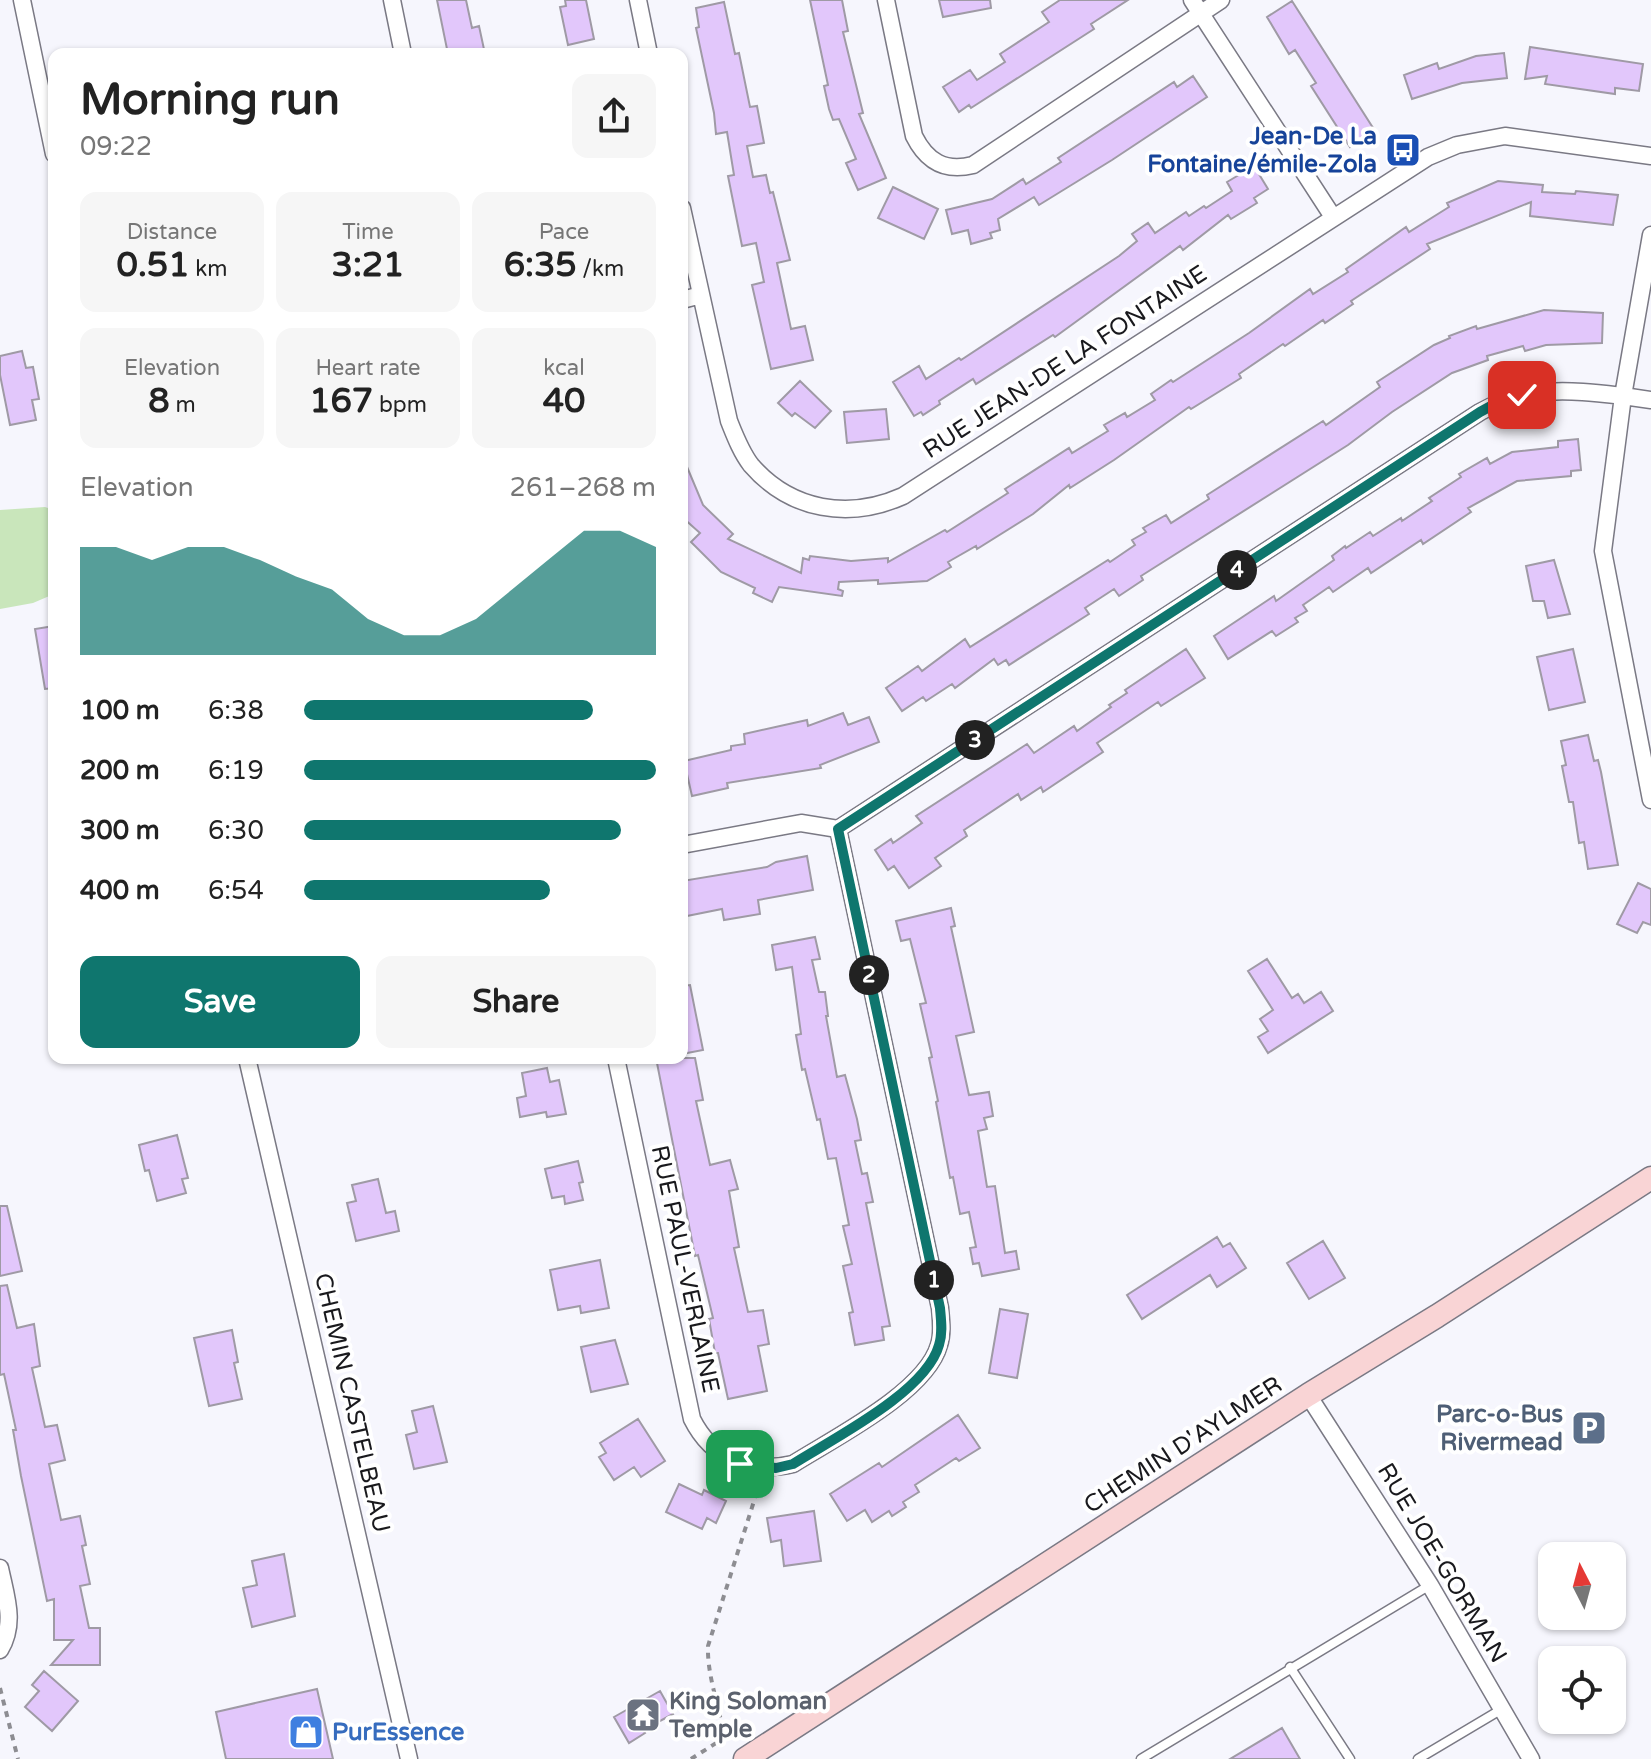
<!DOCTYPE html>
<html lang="en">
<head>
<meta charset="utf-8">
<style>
  body { margin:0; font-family:"Varela Round",sans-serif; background:#f6f6f6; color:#222; height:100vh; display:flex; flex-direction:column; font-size:30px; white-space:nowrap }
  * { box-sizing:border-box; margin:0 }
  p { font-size:26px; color:#767676 }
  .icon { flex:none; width:44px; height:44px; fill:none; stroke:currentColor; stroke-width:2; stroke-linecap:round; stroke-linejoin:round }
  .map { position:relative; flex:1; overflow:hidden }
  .details { position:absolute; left:48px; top:48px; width:640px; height:1016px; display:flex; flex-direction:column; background:#fff; border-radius:16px; box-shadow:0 2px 6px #0004 }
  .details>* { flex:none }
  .needle { width:52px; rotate:354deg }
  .fabs { position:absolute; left:1538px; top:1542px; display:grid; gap:16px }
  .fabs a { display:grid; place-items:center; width:88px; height:88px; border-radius:16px; background:#fff; box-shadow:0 2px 6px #0004; font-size:40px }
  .pin { position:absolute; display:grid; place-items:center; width:68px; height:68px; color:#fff; margin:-34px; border-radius:16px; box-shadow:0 4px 12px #0006 }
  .km { position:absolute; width:40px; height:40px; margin:-20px; border-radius:50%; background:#222; color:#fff; font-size:22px; line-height:40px; text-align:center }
  .round { display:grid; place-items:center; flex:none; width:84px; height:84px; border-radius:16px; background:#f6f6f6 }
  .headline { display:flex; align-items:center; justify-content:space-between; height:136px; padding:0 32px }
  h1 { font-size:44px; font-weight:700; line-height:60px }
  .figures { display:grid; grid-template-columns:repeat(3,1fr); gap:12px; height:136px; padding:8px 32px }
  .figures div { display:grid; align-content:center; border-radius:16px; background:#f6f6f6; text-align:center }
  .figures b { font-size:34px; font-weight:700 }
  .figures small { font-size:22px; font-weight:400 }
  .figures p { font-size:22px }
  .chart { height:224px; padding:16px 32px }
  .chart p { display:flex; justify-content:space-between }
  .chart svg { width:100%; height:144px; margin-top:8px; fill:#0f766e; opacity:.7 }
  .primary-button { display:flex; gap:16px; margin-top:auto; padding:16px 32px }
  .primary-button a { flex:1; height:92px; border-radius:16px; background:#0f766e; color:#fff; font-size:32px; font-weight:700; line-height:92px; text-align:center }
  .primary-button a+a { background:#f6f6f6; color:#222 }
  ul { padding:0 32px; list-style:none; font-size:26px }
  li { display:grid; grid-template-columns:128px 96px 1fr; align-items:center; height:60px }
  li i { height:20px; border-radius:10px; background:#0f766e }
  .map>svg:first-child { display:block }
  .green { fill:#c9e6bb }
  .building { fill:#e2c7fb; stroke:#9f9aa5; stroke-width:2 }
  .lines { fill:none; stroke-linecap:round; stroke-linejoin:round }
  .service-casing { stroke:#7a7984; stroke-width:11 }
  .minor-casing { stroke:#7a7984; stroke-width:19 }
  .secondary-casing { stroke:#7a7984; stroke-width:25 }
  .path { stroke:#8d8d92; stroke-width:4; stroke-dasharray:6 6; stroke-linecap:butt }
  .service { stroke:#fff; stroke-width:8 }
  .minor { stroke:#fff; stroke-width:16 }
  .secondary { stroke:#f9d4d5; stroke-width:22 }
  .route-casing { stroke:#fff; stroke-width:16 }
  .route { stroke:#0f766e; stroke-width:10 }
  .labels { text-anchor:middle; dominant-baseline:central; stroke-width:8; stroke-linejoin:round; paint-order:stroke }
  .transit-label { font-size:24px; font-weight:bold; fill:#164399; stroke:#fff; text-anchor:end }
  .street-label { font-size:24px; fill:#19191d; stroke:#fff }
  .service-label { font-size:24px; font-weight:bold; fill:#4e5e75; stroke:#fff; text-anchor:end }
  .worship-label { font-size:24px; font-weight:bold; fill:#5b616d; stroke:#fff; text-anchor:start }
  .shop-label { font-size:24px; font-weight:bold; fill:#366cbe; stroke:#fff; text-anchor:start }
</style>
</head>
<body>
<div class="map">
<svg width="1651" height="1759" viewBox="0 0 1651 1759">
  <rect width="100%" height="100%" fill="#f6f6fd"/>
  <!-- green -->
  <path class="green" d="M45,507L54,510V594L33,603L0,609V510Z"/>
  <!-- building -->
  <path class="building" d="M437,0H466L472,28L479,26L485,54H448Z
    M565,0H586L594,39L568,45L560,7L566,6Z
    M810,0H842L848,31L843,32L863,113L859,114L886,178L858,190L846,163L856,159L839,119L833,120L829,109L824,86L828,85Z
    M939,0H990L991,8L943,17Z
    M1060,0H1128L1091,24L1094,29L971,108L969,105L959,112L943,87L970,70L977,80L1005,62L1000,54L1049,22L1042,12Z
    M1292,1L1375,131L1350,147L1311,86L1316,83L1295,50L1289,54L1267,17Z
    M724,2L735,54L739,53L750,107L757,106L764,143L747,146L753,177L766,175L770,193L773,192L790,260L777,263L791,329L805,326L813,360L771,369L752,285L764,282L756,243L742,246L728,176L734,175L727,132L716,134L714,113L696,28L699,27L696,8Z
    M1530,47L1643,64L1639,91L1615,88V94L1545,84L1547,76L1525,79Z
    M1504,53L1507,78L1462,83L1412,99L1404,75L1437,63L1439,69L1476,56Z
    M1193,76L1207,97L1112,160L1039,205L1034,197L998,219L1000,230L990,233L992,238L971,244L968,230L952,234L946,210L992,199L1023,179L1026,184L1061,162L1058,158L1174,82L1177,87Z
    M1254,166L1268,189L1254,198L1257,203L1231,219L1228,215L1183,250L1180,246L1055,337L1053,335L976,384L973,379L939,401L940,404L923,415L921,412L914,416L893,382L919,366L926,379L959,358L961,360L1119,256L1137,241L1132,234L1148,223L1155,233L1186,212L1189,216L1204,206L1206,208L1232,191L1227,182Z
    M1498,181L1543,185L1542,192L1575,194L1576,191L1618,195L1613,225L1530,216L1531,202L1427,244L1430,249L1351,301L1353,304L1325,323L1323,320L1285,346L1283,344L1239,374L1241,378L1191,409L1189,407L1114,460L1070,488L1069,485L1033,514L977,549L976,546L948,562L951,567L927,581L878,584V580L839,582L838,589L843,591L842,596L779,587L772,602L753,593L755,588L721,572L691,542L700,533L682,517V455L703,505L733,534L728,539L801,573L803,558L809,560L810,556L851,561L888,558V562L945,530L947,532L1008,493L1005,489L1069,448L1072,453L1108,431L1104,425L1125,413L1127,417L1155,400L1151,394L1171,380L1173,382L1249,333L1310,289L1313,294L1348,272L1346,269L1406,227L1409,232L1449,207L1447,203Z
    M893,187L938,209L924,239L878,218Z
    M1544,310L1603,313L1602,343L1546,345L1525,351L1523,346L1487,356L1488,360L1452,373L1392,412L1348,445L1141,576L1143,580L1119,596L1114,589L1085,608L1089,614L1009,665L1006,660L998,665L994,659L955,688L952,684L926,701L923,697L902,711L886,688L918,666L922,671L965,639L970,647L1108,560L1110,562L1135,545L1132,540L1146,532L1143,528L1166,515L1171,523L1209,499L1207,495L1323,421L1326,425L1380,387L1377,382L1434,345L1450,338L1449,336L1476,326L1477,329Z
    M22,351L26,368L33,367L39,399L32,400L36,420L10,425L0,375V356Z
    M800,381L831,411L815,428L795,413L792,416L778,403Z
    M886,409L889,439L847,443L844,412Z
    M1578,439L1581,470L1571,471V476L1517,481L1468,508L1471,512L1423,544L1421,540L1371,573L1368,568L1333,592L1329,587L1303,605L1307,611L1295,618L1298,622L1276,636L1272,631L1228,659L1214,636L1274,596L1276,601L1334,560L1332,556L1345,546L1346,548L1370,532L1373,536L1401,518L1402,521L1432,501L1429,498L1461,477L1459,474L1487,458L1490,464L1512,452L1558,447V441Z
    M1554,560L1570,614L1548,618L1544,601H1533L1526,566Z
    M54,626V688L45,689L35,629Z
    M1186,649L1205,678L1161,706L1158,702L1097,743L1103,752L1043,792L1041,787L1021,800L1018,794L964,830L967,836L935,858L941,866L909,888L894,866L888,870L875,850L891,839L893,843L922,823L916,816L1027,744L1034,753L1074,726L1077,731L1111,707L1109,705L1127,693L1125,690Z
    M1573,649L1585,702L1549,710L1537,657Z
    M843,713L848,725L869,717L879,742L820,765L821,768L727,783L728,788L692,796L684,761L731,750V746L745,744L744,734L807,720L808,726Z
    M1588,735L1594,761L1598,760L1601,772L1618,865L1588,869L1584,842L1579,843L1573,802H1569L1562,766L1566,765L1561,741Z
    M807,856L813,890L758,900L760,914L724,920L722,909L682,917V881L767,867L776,862Z
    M1638,883L1651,889V925L1643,922L1637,933L1617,924Z
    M951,908L955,926L951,927L974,1032L956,1036L969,1095L989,1092L993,1116L984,1118L987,1129L978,1131L987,1187L995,1186L1005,1253L1016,1251L1019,1269L982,1276L979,1263L973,1264L970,1248L976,1247L969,1212L960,1214L953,1177L950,1178L936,1102L938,1101L929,1058L932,1057L920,1004L926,1003L910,939L901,941L896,921Z
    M815,937L820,959L812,960L819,992H825L828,1016H826L837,1077L845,1075L857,1119L861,1140L855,1141L862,1174L867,1173L873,1202L866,1203L890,1326L882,1327L884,1340L855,1345L849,1313L853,1312L843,1266L852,1264L843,1226L849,1225L836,1158L828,1159L820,1119L817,1120L805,1069L802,1070L796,1035L801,1034L792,967L776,970L772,945Z
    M1267,959L1292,998L1298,994L1304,1003L1321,992L1333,1011L1268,1053L1258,1037L1268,1031L1260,1019L1273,1010L1248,971Z
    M690,985L703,1050L682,1054V986Z
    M656,1058H695L703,1100L696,1101L710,1165L730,1160L738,1189L729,1191L739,1247L734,1248L748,1312L763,1310L769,1344L758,1346L767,1391L728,1399L718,1353H715L709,1319L713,1318L698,1255L695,1256Z
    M547,1068L550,1082L559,1080L566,1114L547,1117L546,1112L520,1117L517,1098L526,1096L522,1073Z
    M177,1135L188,1178L182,1179L186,1193L157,1201L149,1170L145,1171L139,1145Z
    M578,1161L583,1182L579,1183L583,1200L565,1204L564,1196L552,1198L545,1169Z
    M378,1179L386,1213L395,1211L399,1231L356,1241L347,1203L356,1201L352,1185Z
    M0,1206H7L22,1271L0,1276Z
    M1217,1237L1223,1247L1230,1243L1246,1268L1217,1287L1210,1275L1142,1319L1127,1295Z
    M1323,1241L1345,1278L1309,1299L1287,1263Z
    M600,1260L609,1308L581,1313L580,1306L558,1310L550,1270Z
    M7,1285L17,1328L34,1324L40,1366L32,1368L45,1427L57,1425L65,1460L49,1464L61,1520L80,1516L86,1545L82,1546L90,1584L80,1586L89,1628H100V1665H51L73,1640H54V1599L47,1601L21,1476L13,1430H16L4,1374L0,1375V1286Z
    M1000,1309L1028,1314L1017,1378L989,1373Z
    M232,1330L238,1362L234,1363L242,1399L209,1406L194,1338Z
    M615,1340L628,1384L591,1392L581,1347Z
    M433,1406L447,1462L414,1469L406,1435L417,1432L412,1411Z
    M958,1415L980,1448L959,1461L956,1458L915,1485L919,1492L903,1502L906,1507L892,1516L889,1511L872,1522L865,1510L847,1521L830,1494L879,1463L882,1467Z
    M638,1419L665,1461L641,1477L634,1467L614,1480L599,1457L606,1453L600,1443Z
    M679,1484L702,1495L704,1490L726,1501L716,1523L707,1518L702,1529L666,1512Z
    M814,1511L821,1561L784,1566L781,1540L771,1542L767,1518Z
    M284,1554L295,1616L252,1627L243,1588L257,1585L252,1561Z
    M44,1671L78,1701L52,1731L25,1707L39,1691L32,1685Z
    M317,1689L333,1759H226L216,1712Z
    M660,1691L673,1714L643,1730L645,1733L629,1743L614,1717Z
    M1282,1728L1300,1759H1230Z"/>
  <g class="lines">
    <defs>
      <path id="service" d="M1290,1667L1350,1759
        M1141,1759L1430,1585
        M1418,1759L1502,1709"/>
      <path id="minor" d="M22,0L54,154
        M392,0L403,54
        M638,0L649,54
        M886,0L914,136C927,162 945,172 973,165L1221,0
        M1192,0L1333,217
        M682,208L729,421C735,436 741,452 751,465C791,511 849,520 903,496L1428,157L1457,145L1505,136L1651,156
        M682,300L701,295
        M1651,400L1623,396L1603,551L1651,800
        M682,845L801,823L838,829L1480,412C1530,385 1569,390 1623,396L1651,235
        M247,1058L409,1759
        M616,1058L692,1419C712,1459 750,1474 793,1464C834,1438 926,1392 939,1345C943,1333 941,1320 940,1308L838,829
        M1308,1395L1430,1585L1531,1759
        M0,1568C6,1597 16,1623 0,1650"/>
      <path id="secondary" d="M745,1759L1308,1395L1437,1316L1651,1178"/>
    </defs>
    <!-- service casing -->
    <use href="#service" class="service-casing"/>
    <!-- minor casing -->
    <use href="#minor" class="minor-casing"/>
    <!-- secondary casing -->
    <use href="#secondary" class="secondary-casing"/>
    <!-- path -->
    <path class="path" d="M0,1688L18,1759
      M691,1759L724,1738C720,1707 707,1677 708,1646L755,1498L756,1485"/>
    <!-- service -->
    <use href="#service" class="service"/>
    <!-- minor -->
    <use href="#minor" class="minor"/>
    <!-- secondary -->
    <use href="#secondary" class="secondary"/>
  </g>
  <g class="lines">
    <defs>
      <path id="route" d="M740,1464L776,1468L793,1464C834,1438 926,1392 939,1345C943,1333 941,1320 940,1308L838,829L1480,412L1502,400L1522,395"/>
    </defs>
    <!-- route casing -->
    <use href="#route" class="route-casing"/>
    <!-- route -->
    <use href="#route" class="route"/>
  </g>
  <!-- icons -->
  <defs>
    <symbol id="bus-square" viewBox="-11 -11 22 22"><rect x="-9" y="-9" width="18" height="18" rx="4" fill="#1a4fb4" stroke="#fff"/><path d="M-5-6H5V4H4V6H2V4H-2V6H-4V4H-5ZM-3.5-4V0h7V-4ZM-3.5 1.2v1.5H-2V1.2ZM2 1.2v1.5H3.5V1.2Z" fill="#fff"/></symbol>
    <symbol id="parking-square" viewBox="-11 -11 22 22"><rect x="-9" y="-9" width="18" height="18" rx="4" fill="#5c6f8a" stroke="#fff"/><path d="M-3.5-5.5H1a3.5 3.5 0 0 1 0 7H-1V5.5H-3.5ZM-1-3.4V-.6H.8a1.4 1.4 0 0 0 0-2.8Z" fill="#fff"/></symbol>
    <symbol id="temple-square" viewBox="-11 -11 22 22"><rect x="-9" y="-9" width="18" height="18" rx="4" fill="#6b7280" stroke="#fff"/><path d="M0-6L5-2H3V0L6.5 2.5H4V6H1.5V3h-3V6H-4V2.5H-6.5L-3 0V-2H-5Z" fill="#fff"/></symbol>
    <symbol id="shop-square" viewBox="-11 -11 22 22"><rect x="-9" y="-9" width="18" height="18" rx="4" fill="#3f7fe0" stroke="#fff"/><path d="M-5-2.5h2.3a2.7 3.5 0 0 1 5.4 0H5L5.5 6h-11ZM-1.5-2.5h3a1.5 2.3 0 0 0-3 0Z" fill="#fff"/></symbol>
  </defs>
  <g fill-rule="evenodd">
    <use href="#bus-square" x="1383" y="130" width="40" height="40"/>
    <use href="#parking-square" x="1569" y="1408" width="40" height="40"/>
    <use href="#temple-square" x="623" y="1695" width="40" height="40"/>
    <use href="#shop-square" x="286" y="1712" width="40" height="40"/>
  </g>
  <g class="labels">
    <!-- transit labels -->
    <g class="transit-label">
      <text x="1377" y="136">Jean-De La<tspan x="1377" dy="28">Fontaine/émile-Zola</tspan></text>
    </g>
    <!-- street labels -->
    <g class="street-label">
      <text transform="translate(1065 362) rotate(-33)">RUE JEAN-DE LA FONTAINE</text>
      <text transform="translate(685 1269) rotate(78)">RUE PAUL-VERLAINE</text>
      <text transform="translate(352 1403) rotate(77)">CHEMIN CASTELBEAU</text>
      <text transform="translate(1183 1445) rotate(-33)">CHEMIN D'AYLMER</text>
      <text transform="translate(1442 1563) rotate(59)">RUE JOE-GORMAN</text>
    </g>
    <!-- service labels -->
    <g class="service-label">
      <text x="1563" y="1414">Parc-o-Bus<tspan x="1563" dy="28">Rivermead</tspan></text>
    </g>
    <!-- worship labels -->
    <g class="worship-label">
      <text x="669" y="1701">King Soloman<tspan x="669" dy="28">Temple</tspan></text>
    </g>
    <!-- shop labels -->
    <g class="shop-label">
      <text x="332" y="1732">PurEssence</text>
    </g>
  </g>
</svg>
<div class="fabs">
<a><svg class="needle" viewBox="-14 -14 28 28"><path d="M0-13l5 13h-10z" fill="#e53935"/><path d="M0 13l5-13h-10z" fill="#767676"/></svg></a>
<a><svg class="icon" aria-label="locate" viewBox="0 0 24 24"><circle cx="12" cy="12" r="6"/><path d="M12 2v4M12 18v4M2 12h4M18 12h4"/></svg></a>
</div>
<div class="pin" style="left:740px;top:1464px;background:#1e9e55"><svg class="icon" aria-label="arrive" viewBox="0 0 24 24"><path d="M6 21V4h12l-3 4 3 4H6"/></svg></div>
<div class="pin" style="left:1522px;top:395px;background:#d93025"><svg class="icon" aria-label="check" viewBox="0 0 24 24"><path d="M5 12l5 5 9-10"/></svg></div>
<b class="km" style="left:934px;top:1280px">1</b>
<b class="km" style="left:869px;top:975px">2</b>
<b class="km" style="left:975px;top:740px">3</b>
<b class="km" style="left:1237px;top:570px">4</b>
<section class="details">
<div class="headline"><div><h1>Morning run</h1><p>09:22</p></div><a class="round"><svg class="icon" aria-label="share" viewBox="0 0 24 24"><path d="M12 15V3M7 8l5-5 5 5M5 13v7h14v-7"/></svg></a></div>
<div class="figures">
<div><p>Distance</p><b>0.51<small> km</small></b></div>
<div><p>Time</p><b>3:21</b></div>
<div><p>Pace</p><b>6:35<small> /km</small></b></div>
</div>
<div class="figures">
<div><p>Elevation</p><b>8<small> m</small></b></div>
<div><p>Heart rate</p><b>167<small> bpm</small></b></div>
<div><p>kcal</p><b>40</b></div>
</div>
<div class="chart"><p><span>Elevation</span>261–268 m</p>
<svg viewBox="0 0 160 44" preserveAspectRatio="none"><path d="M0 44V11L10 11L20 15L30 11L40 11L50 15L60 20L70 24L80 33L90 38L100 38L110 33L120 24L130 15L140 6L150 6L160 11V44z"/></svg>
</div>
<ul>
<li><b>100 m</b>6:38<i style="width:82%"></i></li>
<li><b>200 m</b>6:19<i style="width:100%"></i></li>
<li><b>300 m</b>6:30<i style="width:90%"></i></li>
<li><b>400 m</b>6:54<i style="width:70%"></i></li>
</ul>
<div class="primary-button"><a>Save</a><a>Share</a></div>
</section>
</div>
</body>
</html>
